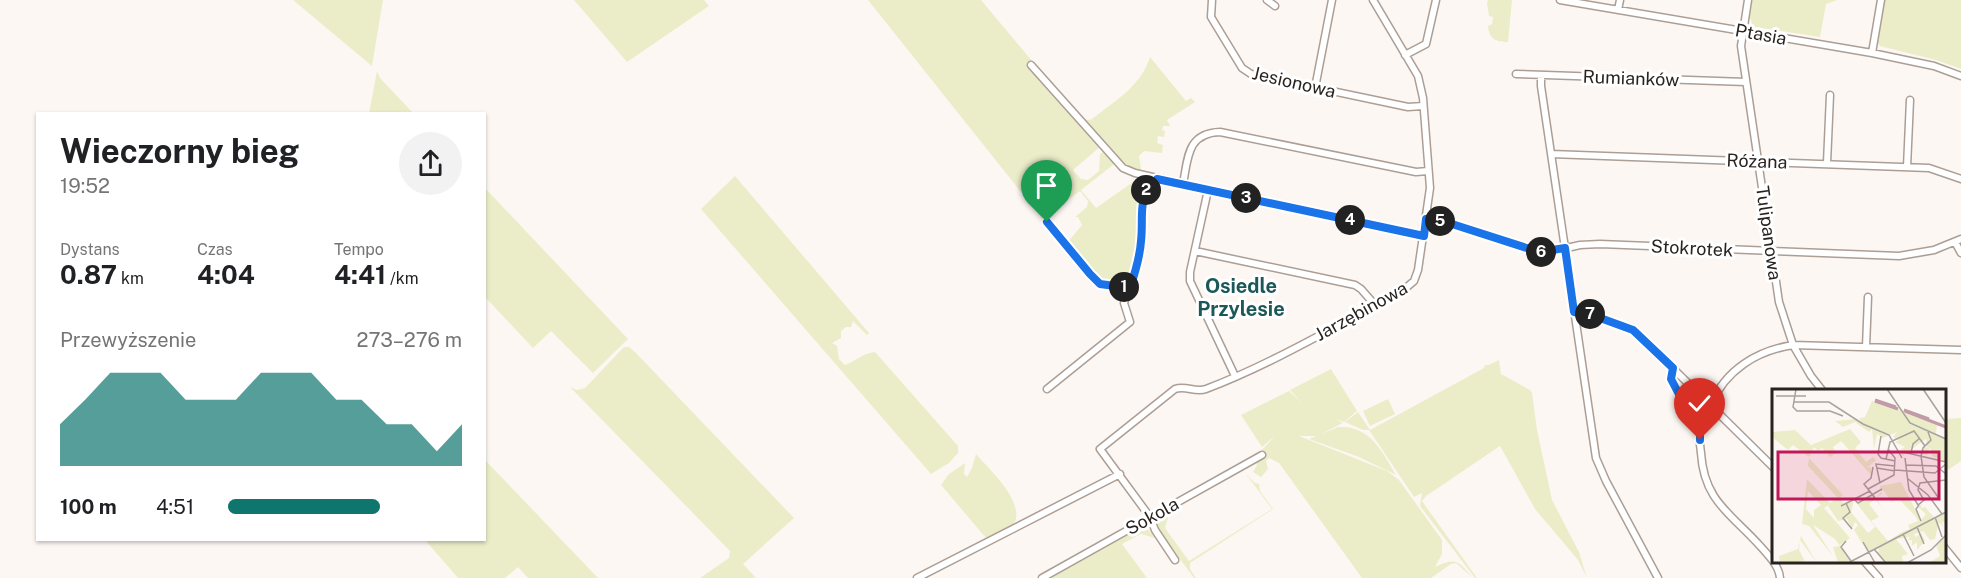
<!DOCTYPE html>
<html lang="pl">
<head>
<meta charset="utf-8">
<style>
  body { margin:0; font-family:"Public Sans",sans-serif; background:#f2f2f2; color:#202124; height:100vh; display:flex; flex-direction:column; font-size:22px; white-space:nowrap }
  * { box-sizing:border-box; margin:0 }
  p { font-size:20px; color:#757577 }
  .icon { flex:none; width:33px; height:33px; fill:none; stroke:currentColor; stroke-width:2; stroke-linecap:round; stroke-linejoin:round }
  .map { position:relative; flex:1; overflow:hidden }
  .details { position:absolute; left:36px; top:112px; width:450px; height:429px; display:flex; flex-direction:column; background:#fff; border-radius:0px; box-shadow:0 2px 4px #0004 }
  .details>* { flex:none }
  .pin { position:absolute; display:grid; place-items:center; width:51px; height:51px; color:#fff; margin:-62px -26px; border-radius:50% 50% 50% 0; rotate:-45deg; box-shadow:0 0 6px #0007 }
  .pin .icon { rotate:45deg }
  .km { position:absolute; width:30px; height:30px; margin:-15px; border-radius:50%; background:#222; color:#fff; font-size:16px; line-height:30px; text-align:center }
  .round { display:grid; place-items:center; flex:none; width:63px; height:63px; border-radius:32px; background:#f2f2f2 }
  .head { display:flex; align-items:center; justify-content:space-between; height:102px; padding:0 24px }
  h1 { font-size:33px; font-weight:700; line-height:45px }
  .metrics { display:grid; grid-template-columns:repeat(3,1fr); gap:9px; height:102px; padding:6px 24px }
  .metrics div { display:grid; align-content:center }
  .metrics b { font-size:26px; font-weight:700 }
  .metrics small { font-size:16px; font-weight:400 }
  .metrics p { font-size:16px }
  .chart { height:168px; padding:12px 24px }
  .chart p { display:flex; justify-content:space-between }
  .chart svg { width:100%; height:108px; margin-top:6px; fill:#0f766e; opacity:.7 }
  ul { padding:0 24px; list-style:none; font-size:20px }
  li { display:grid; grid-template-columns:96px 72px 1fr; align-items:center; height:45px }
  li i { height:15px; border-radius:8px; background:#0f766e }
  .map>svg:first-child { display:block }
  .green { fill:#ebedc9 }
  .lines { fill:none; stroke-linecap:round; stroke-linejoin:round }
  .minor-casing { stroke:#ac9e95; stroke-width:9 }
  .minor { stroke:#fff; stroke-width:6 }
  .route-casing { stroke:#fff; stroke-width:12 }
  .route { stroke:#1a73e8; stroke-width:8 }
  .labels { text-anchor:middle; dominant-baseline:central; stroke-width:6; stroke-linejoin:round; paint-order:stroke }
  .street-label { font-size:18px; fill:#292320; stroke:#fff }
  .neighbourhood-label { font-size:20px; font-weight:bold; fill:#1d5858; stroke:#fff }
  .inset-river { fill:none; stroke:#c19ba7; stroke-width:3 }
  .inset-road { fill:none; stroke:#a8a29f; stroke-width:1.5 }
  .view { fill:#c2185b; fill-opacity:0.15; stroke:#c2185b; stroke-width:3 }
  .inset-edge { fill:none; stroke:#292320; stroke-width:3 }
</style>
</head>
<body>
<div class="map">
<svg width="1961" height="578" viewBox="0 0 1961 578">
  <rect width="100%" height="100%" fill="#fdf7f3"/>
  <!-- green -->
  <path class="green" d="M293,0H383L372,66Z
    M574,0H704L709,6L627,62Z
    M868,0H981L1074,111L1028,64L1060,103L1092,135L1090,138L1092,140L1095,139L1100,147L1073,170L1081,179L1088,180L1099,171L1100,154L1103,152L1113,163V165L1081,190L1096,208L1133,182C1135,189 1139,197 1140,205C1142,223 1138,269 1128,284C1096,288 1084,265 1067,243L1082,225L1078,217H1075L1087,207L1088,201L1080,191L1049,214V219L1045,222Z
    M1488,0H1512L1508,42C1496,42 1489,39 1488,26L1492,24L1493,17L1489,16L1487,3Z
    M1751,0H1837L1826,4L1820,37L1755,27L1752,25L1751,19H1748Z
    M1883,0H1961V69L1936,60L1880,46L1877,41Z
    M1150,57L1186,101L1191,98L1195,102L1167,120L1170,126H1163L1162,130L1165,131L1164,137L1158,136L1157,143L1163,145L1162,153L1144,151L1139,156L1141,169L1139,172L1121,162L1083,119L1088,120L1092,119C1115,101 1141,86 1150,57Z
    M377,71L380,78L414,114H369Z
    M735,176L869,333L867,335L853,321L851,327H846L841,331V338L832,343L837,346L839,359L845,365C856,361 863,353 875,352L958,446V453L949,463L931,474L701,209Z
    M485,188L628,339L593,373L551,331L533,348L485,297Z
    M624,347H629L636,353L794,518L743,564L756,578H700L729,558L730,551L570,387L577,390L585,388Z
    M1499,360L1501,374L1530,390L1532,393L1537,430L1552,500L1579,552L1587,578L1578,560L1535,509L1500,446L1426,496L1422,501L1477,578H1475L1420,506L1422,493L1414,497L1369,430H1363L1345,422L1358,412L1370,430L1484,368L1485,365H1489Z
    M1331,369L1357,411L1344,422L1335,419L1343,423L1317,436H1299L1387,471L1399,480L1442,540V554L1435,567C1457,557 1458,561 1473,578L1456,563L1451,564L1431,578H1362L1279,463L1269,458L1266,461L1268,469L1261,477L1253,472L1257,465L1256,459L1262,456L1260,452L1275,436L1262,447L1241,415L1289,391L1302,403L1290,390Z
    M1388,399L1395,414L1370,426L1363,411Z
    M1961,418V461L1948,470L1945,465V419Z
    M1338,427C1370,425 1382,451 1396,475L1359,457L1309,439Z
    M976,454C988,468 1030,506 1012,526C1007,533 994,535 986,538L941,485L949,474L965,463L964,474L967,477L972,468Z
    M485,460L598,578H528L518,567L505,578H458L425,540H484Z
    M1246,474L1255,483L1259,484L1260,491L1273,509L1190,563V569L1196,578H1194L1157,528L1156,521L1163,517L1162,514L1165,513L1168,518L1165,528L1189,561L1272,509Z
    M1141,528L1148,529L1155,538L1141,534L1122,544L1147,578H1046L1118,538Z"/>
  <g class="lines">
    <defs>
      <path id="minor" d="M1212,0L1211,17L1242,68L1251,74L1408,107L1423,106
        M1267,0L1275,6
        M1560,0L1872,53L1934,66L1961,76
        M1748,0L1741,46L1779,302L1793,345L1811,376L1822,390
        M1618,10L1620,0
        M1872,53L1881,0
        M1405,55L1426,44L1436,0
        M1031,65L1123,168L1135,173L1183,184
        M1516,74L1746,82
        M1541,75V86L1596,458L1606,481L1658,578
        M1315,88L1332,0
        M1551,154L1929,168L1961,179
        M1827,163L1830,95
        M1907,167L1910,100
        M1208,190L1424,236
        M1426,219L1453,224L1539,252H1549L1580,245L1600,244L1899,256L1934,250L1961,239
        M1047,222L1090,274L1100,284L1130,288
        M1955,242L1961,253
        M1195,251L1355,285L1361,289L1375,305
        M1574,312L1592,315L1637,333L1774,468
        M1866,347L1868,297
        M1673,368L1671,379L1695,425L1700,430
        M1235,376L1190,281V272L1208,190L1183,184C1188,158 1187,133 1220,132L1416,172L1428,171
        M1047,389L1130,322L1124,303L1136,267L1141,242L1143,197L1146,189L1157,179
        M1944,547L1961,568
        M1175,560L1155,530L1150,517L1100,449L1175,389C1186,385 1195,393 1206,389C1274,363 1337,325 1401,292L1414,281L1418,270L1430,188L1423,98L1418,76L1373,0
        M1865,562L1879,578
        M917,578L1120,474
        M1042,578L1262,455
        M1780,578C1779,566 1769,556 1761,547C1732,514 1704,502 1701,453C1700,446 1699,437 1700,430C1702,421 1708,413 1711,404C1726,370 1756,351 1793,345L1961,350"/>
    </defs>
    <!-- minor casing -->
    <use href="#minor" class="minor-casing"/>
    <!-- minor -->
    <use href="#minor" class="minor"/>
  </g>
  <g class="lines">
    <defs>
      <path id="route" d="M1047,222L1090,274L1100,284L1130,288C1135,273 1140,257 1141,241C1144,217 1136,196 1157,179L1424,236L1426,219L1452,224L1539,252L1565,248L1574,312L1592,315L1633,330L1673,368L1671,379L1695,425L1700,430V440"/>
    </defs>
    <!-- route casing -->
    <use href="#route" class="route-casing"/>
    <!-- route -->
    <use href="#route" class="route"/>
  </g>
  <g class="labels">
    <!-- street labels -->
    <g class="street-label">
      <text transform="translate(1761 34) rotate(10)">Ptasia</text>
      <text transform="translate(1631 78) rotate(2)">Rumianków</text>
      <text transform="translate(1294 82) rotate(13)">Jesionowa</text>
      <text transform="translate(1757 161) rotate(2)">Różana</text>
      <text transform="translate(1769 233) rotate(82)">Tulipanowa</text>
      <text transform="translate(1692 248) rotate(3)">Stokrotek</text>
      <text transform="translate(1361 311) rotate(-29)">Jarzębinowa</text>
      <text transform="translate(1152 516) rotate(-29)">Sokola</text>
    </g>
    <!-- neighbourhood labels -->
    <g class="neighbourhood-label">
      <text x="1241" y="286">Osiedle<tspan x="1241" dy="23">Przylesie</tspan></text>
    </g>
  </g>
  <!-- overview -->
  <g transform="translate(1772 389)">
    <rect width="174" height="174" fill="#fdf7f3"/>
    <path d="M100,12L113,15L174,37L165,35L164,45L174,50V73L160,67L158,58L155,66L150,65L152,58L155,59L154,50L130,67L128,61L133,58L123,53L127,51L121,48L125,43L111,49L105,45L102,60L100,40L97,43L83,33L71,38L63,32L83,30L90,34L87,29L93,28ZM78,40L89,53L83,59L94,73L101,68L104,71L95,79L99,78V86L69,52L61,58L64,64L58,68L50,59L46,62L42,58L37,68L21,56L16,61L0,48V43L23,41L39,56ZM37,69L71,106L67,109L73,115L82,110L86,114L102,105L104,109L110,105L108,97L129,93L149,131L154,125L146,118L150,115L149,119L153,118L162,128L150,135L174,123V133H170L171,138L168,134L166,136L163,150L158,151L151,142L142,145L144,148L149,144L153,152L145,161V153L140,157V151H136L138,148L124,150L136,165L130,167L131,174H116L106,165L107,159L96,164L82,141L86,136L83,133L80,140L75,130L66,132L56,117L58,115L52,119L78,149L68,156L78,172L66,174L61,158L68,157L63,150L41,136L61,167L37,137L30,135L35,90L58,114L66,109L36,77ZM111,101L120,113L126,109L144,128L146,132L136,136L138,140L130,143L111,120L104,109ZM36,102L49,116L42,121V129L34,120ZM103,110L130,143L116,152L99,132L107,128L97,115ZM82,111L103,138L96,144L79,123ZM29,147L45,174L28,151L27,161L34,174L30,170L31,174H8L7,167L26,160ZM174,147V174H157L168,167L164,156Z" fill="#ebedc9" fill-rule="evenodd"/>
    <path class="inset-river" d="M103,11L124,18M103,12L126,20M132,21L157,30M133,22L174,38"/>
    <path class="inset-road" d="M24,0L21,18L25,22H58L71,27M115,0L138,34L174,50M151,0L174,34M4,7H34M22,13H57L91,35L117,46L130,69M156,43L159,51L151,59L149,67L152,88L168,111M109,47L106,65L109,69L123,72M131,63L174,73M139,64L141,55L148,49M133,69L137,101L146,116L152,111L146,101L148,94L174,91M114,70L118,53L142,42L153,57M134,76L164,77L174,85M101,78L99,89L92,95L103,109M105,79L123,82M123,81L163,84L174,75M135,89L156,106L170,125M108,94L104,75L123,77M96,100L122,86L123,69L116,60M82,110L86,114L110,100M74,114L78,123L71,129L80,140M147,116L144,120L149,132M69,117L98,102M163,128L170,148M145,138L152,155M131,145L142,167M74,152L69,158L79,172M91,153L103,174M102,160L114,174M76,174L174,123M135,174L159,161L174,146"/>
    <path class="view" d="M6,63H167V110H6Z"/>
    <rect width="174" height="174" class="inset-edge"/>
  </g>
</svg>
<div class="pin" style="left:1047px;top:222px;background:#1e9e55"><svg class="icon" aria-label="arrive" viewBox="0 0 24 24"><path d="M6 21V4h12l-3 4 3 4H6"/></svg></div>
<div class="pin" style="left:1700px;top:440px;background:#d93025"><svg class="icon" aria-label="check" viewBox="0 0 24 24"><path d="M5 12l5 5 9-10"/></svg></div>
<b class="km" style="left:1124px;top:287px">1</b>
<b class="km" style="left:1146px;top:190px">2</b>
<b class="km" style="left:1246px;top:198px">3</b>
<b class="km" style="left:1350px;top:220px">4</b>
<b class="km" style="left:1440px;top:221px">5</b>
<b class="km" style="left:1541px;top:252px">6</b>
<b class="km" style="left:1590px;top:314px">7</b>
<section class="details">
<div class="head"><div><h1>Wieczorny bieg</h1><p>19:52</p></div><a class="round"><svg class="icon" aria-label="share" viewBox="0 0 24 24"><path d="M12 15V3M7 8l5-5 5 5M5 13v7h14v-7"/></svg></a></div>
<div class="metrics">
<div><p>Dystans</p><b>0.87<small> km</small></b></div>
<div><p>Czas</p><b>4:04</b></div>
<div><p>Tempo</p><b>4:41<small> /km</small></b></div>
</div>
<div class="chart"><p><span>Przewyższenie</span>273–276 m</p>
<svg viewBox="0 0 160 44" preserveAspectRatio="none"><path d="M0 44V27L10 17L20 6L30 6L40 6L50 17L60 17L70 17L80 6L90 6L100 6L110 17L120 17L130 27L140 27L150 38L160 27V44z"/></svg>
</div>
<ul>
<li><b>100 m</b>4:51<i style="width:65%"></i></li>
</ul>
</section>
</div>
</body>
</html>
